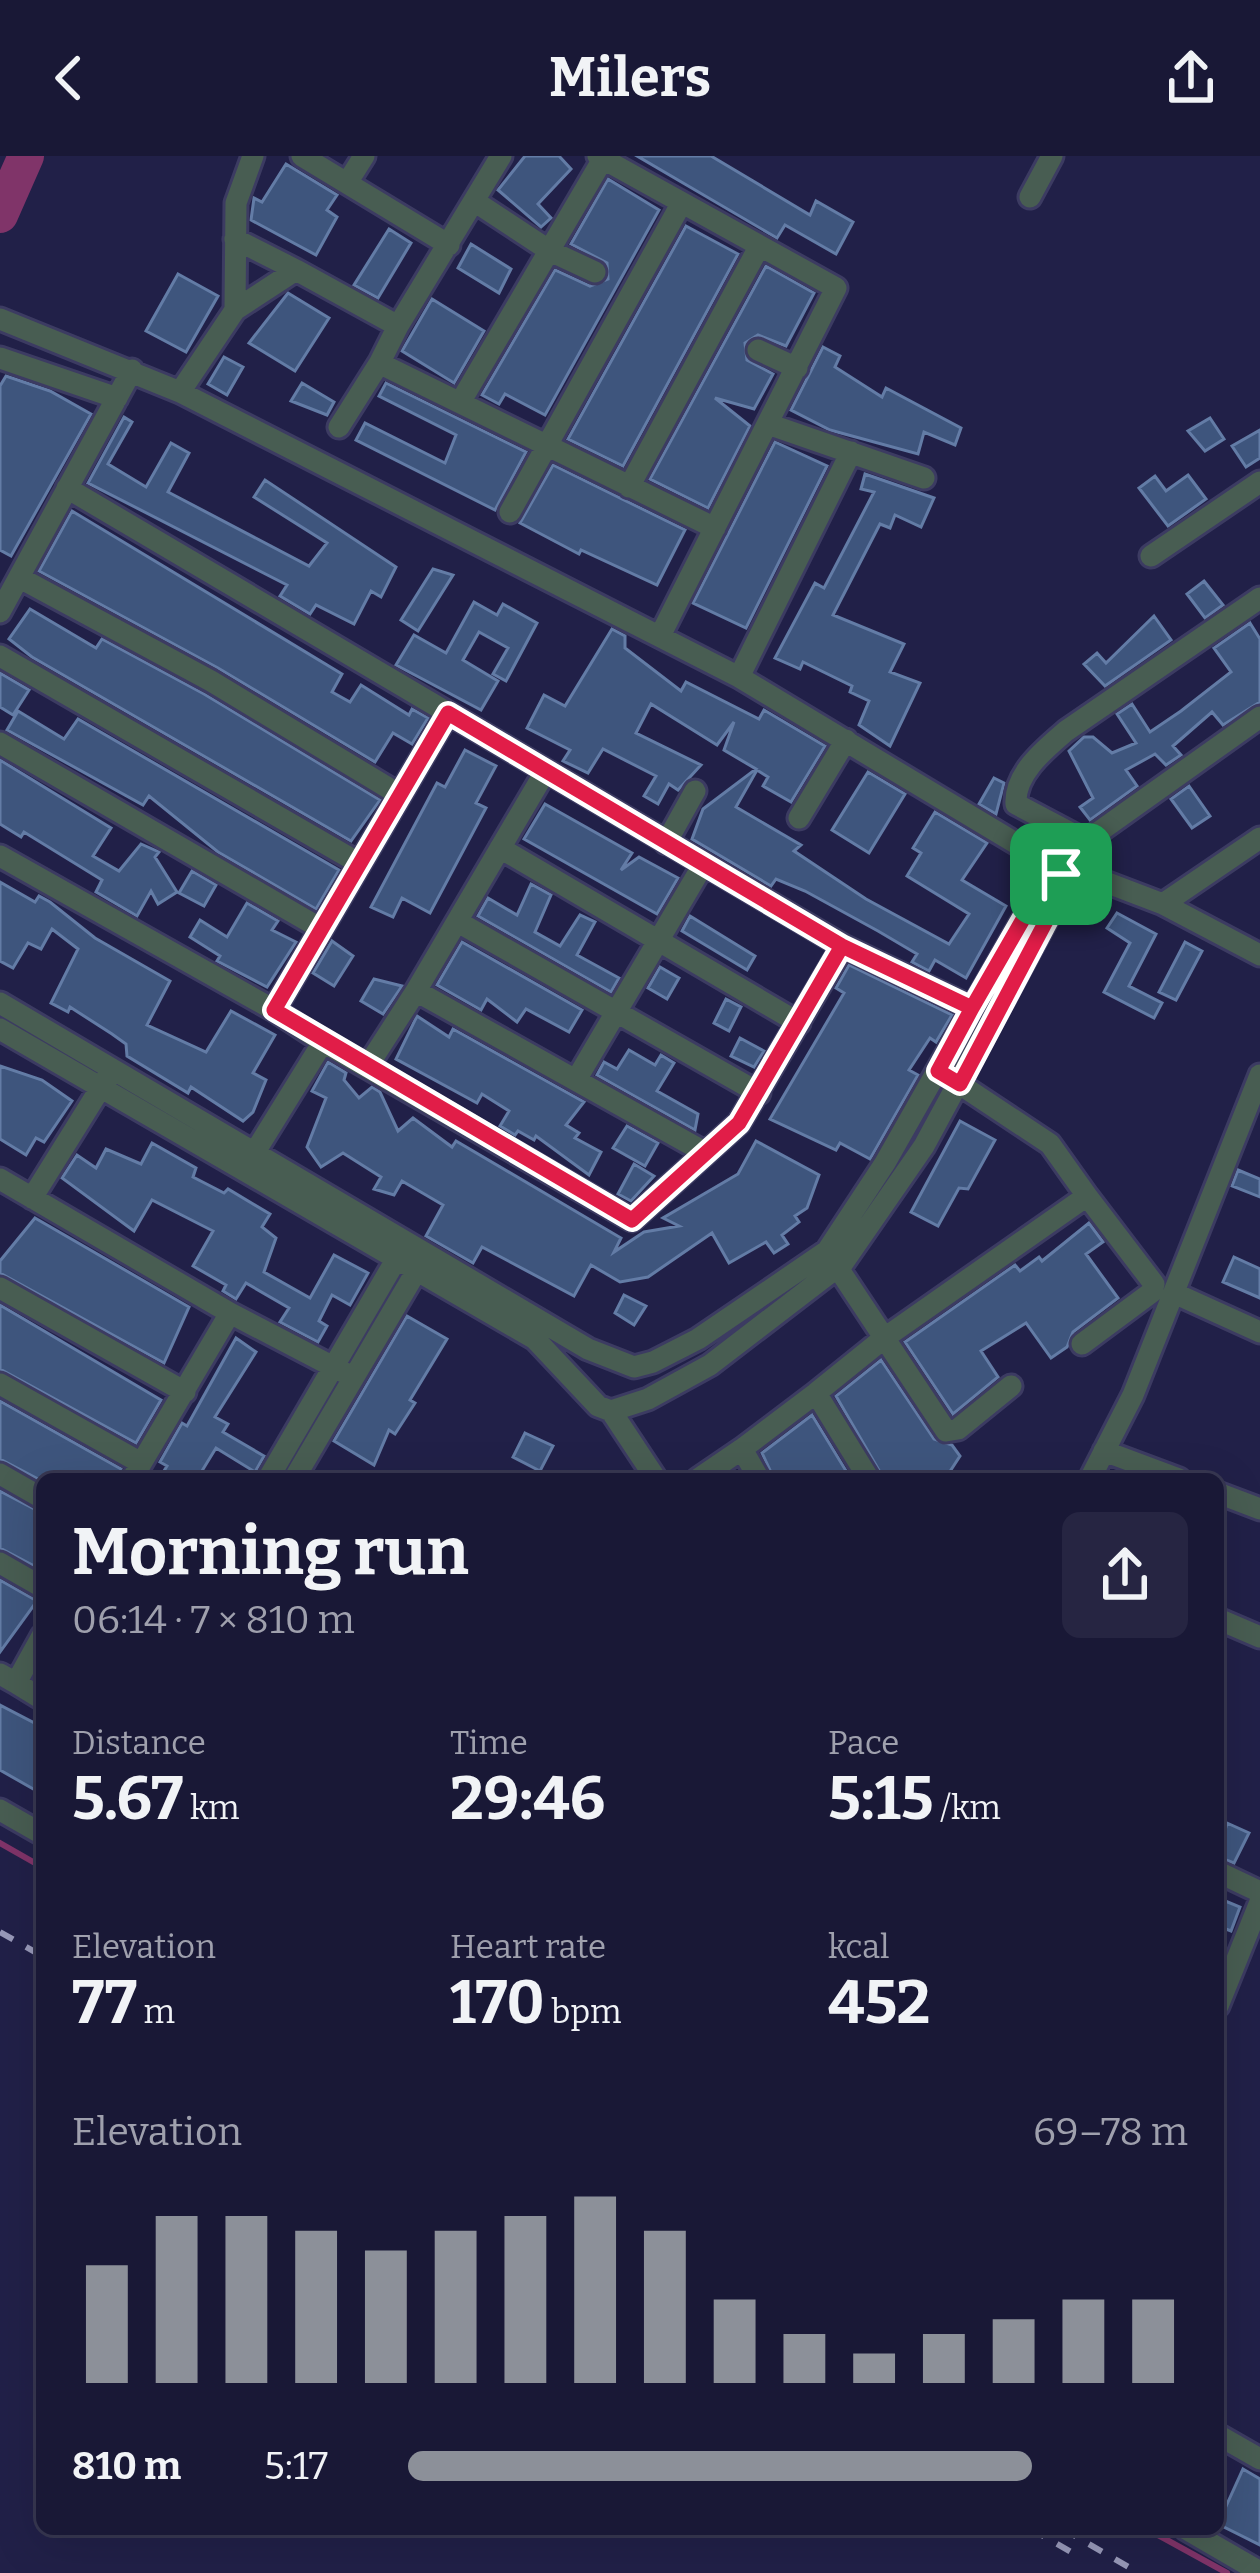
<!DOCTYPE html>
<html lang="en">
<head>
<meta charset="utf-8">
<style>
  body { margin:0; font-family:Bitter,serif; background:#262542; color:#f1f3f6; height:100vh; display:flex; flex-direction:column; font-size:45px; white-space:nowrap }
  * { box-sizing:border-box; margin:0 }
  p { font-size:39px; color:#9fa0ad }
  .icon { flex:none; width:66px; height:66px; fill:none; stroke:currentColor; stroke-width:2; stroke-linecap:round; stroke-linejoin:round }
  .map { position:relative; flex:1; overflow:hidden }
  .details { position:absolute; left:36px; top:1317px; width:1188px; height:1062px; display:flex; flex-direction:column; background:#191836; border-radius:18px; box-shadow:0 12px 48px #0002,0 0 0 3px #373751 }
  .details>* { flex:none }
  .pin { position:absolute; display:grid; place-items:center; width:102px; height:102px; color:#fff; margin:-51px; border-radius:24px; box-shadow:0 6px 18px #0006 }
  .round { display:grid; place-items:center; flex:none; width:126px; height:126px; border-radius:18px; background:#262542 }
  .overview { display:flex; align-items:center; justify-content:space-between; height:204px; padding:0 36px }
  h1 { font-size:66px; font-weight:700; line-height:90px }
  .stats { display:grid; grid-template-columns:repeat(3,1fr); gap:18px; height:204px; padding:12px 36px }
  .stats div { display:grid; align-content:center }
  .stats b { font-size:60px; font-weight:700 }
  .stats small { font-size:33px; font-weight:400 }
  .stats p { font-size:33px }
  .chart { height:336px; padding:24px 36px }
  .chart p { display:flex; justify-content:space-between }
  .chart svg { width:100%; height:216px; margin-top:12px; stroke:#8c9099; stroke-width:6 }
  ul { padding:0 36px; list-style:none; font-size:39px }
  li { display:grid; grid-template-columns:192px 144px 1fr; align-items:center; height:90px }
  li i { height:30px; border-radius:15px; background:#8c9099 }
  header { display:flex; justify-content:space-between; align-items:center; height:156px; padding:0 36px; background:#191836; font-size:54px; font-weight:700 }
  .map>svg:first-child { display:block }
  .lines { fill:none; stroke-linecap:round; stroke-linejoin:round }
  .stream { stroke:#803469; stroke-width:6 }
  .river { stroke:#803469; stroke-width:36 }
  .building { fill:#3e557d; stroke:#637ca6; stroke-width:3 }
  .minor-casing { stroke:#3c3b62; stroke-width:27 }
  .minor { stroke:#485d52; stroke-width:21 }
  .rail { stroke:#9899b9; stroke-width:6; stroke-dasharray:15 15; stroke-linecap:butt }
  .route-casing { stroke:#fff; stroke-width:24 }
  .route { stroke:#e11d48; stroke-width:15 }
</style>
</head>
<body>
<header><svg class="icon" aria-label="back" viewBox="0 0 24 24"><path d="M15 5l-7 7 7 7"/></svg>Milers<svg class="icon" aria-label="share" viewBox="0 0 24 24"><path d="M12 15V3M7 8l5-5 5 5M5 13v7h14v-7"/></svg></header>
<div class="map">
<svg width="1260" height="2417" viewBox="0 0 1260 2417">
  <rect width="100%" height="100%" fill="#212048"/>
  <g class="lines">
    <!-- stream -->
    <path class="stream" d="M0,1687L42,1711
      M1147,2373L1227,2417"/>
    <!-- river -->
    <path class="river" d="M0,59L26,0"/>
  </g>
  <!-- building -->
  <path class="building" d="M525,0H559L571,13L538,48L551,62L541,71L498,34Z
    M637,0H711L810,59L816,45L853,66L836,98L785,69L777,82Z
    M286,8L337,39L327,54L337,61L316,99L251,64L254,42L262,46Z
    M608,23L659,54L545,259L505,238L499,248L482,239L555,114L590,130L608,123L607,107L571,88Z
    M686,70L738,98L623,310L568,283Z
    M389,73L411,87L378,142L354,129Z
    M471,88L511,113L499,137L458,112Z
    M766,110L814,137L786,190L758,179L745,187L747,204L773,218L754,253L715,242L750,270L708,352L650,323Z
    M178,118L218,140L186,196L146,175Z
    M288,137L329,162L295,215L249,187Z
    M432,143L484,175L454,227L402,195Z
    M823,191L840,200L835,211L882,241L886,232L961,272L955,289L924,276L918,298L830,274L791,254Z
    M224,201L243,211L227,239L208,228Z
    M6,220L50,235L91,258L11,400L0,394V230Z
    M302,227L334,246L327,259L291,245Z
    M386,227L526,296L495,354L356,284L365,267L445,307L456,279L379,240Z
    M124,261L132,266L108,308L146,331L171,287L189,297L168,336L309,410L327,387L254,341L265,324L396,411L381,441L371,435L354,468L316,449L310,458L280,440L287,429L88,327Z
    M1210,262L1224,283L1205,295L1188,275Z
    M1260,274V302L1246,311L1232,290Z
    M775,286L827,310L746,472L693,447Z
    M553,309L685,374L657,429L581,394L579,398L520,367Z
    M865,318L934,342L921,371L895,359L890,372L880,368L833,459L904,488L890,516L920,527L890,590L859,569L869,545L850,536L852,530L803,506L800,513L775,502L815,427L824,432L874,336L861,333Z
    M1188,319L1206,343L1168,370L1139,332L1155,320L1166,335Z
    M72,355L342,518L332,536L350,546L361,529L409,559L412,553L428,562L412,588L393,577L375,606L218,512L39,415Z
    M433,413L453,419L418,475L401,464Z
    M1204,425L1223,449L1205,462L1187,438Z
    M474,446L497,459L503,448L537,467L506,525L493,518L508,492L479,476L463,504L498,525L481,554L396,509L414,479L446,497Z
    M30,453L96,492L102,483L204,538L380,644L351,685L32,501L9,483Z
    M1154,460L1171,484L1105,530L1084,508L1097,497L1106,507Z
    M1250,467L1260,483V546L1223,569L1212,556L1173,590L1181,599L1166,609L1155,598L1126,614L1137,630L1090,664L1080,651L1093,642L1069,595L1084,581H1093L1112,597L1136,587L1117,558L1132,548L1150,576L1181,555L1231,516L1214,492Z
    M612,473L625,480V492L681,535L686,526L759,563L764,554L825,590L791,646L763,630L768,621L757,614L736,651L801,689L794,695L866,743L949,788L969,758L907,720L921,697L913,692L935,656L987,687L962,724L1006,750L966,822L935,804L929,815L912,806L917,798L878,775L805,735L776,723L771,730L692,683L703,653L756,613L724,594L734,566L717,589L651,548L636,577L701,609L678,634L669,628L658,648L644,640L656,620L603,593L588,617L563,605L570,594L527,572L544,539L565,550Z
    M0,517L29,534L13,559L0,551Z
    M18,555L64,583L78,563L339,714L316,753L218,696L149,640L143,649L7,574Z
    M465,594L496,610L476,647L486,652L430,757L402,742L393,761L371,751L437,627L445,631Z
    M0,604L111,672L93,700L119,715L141,688L159,696L155,701L177,736L158,748L151,735L137,760L96,736L102,724L24,676L21,681L0,668Z
    M868,616L905,638L869,697L832,674Z
    M994,622L1004,627L996,658L979,648Z
    M1189,630L1210,660L1192,672L1171,643Z
    M545,648L632,697L621,714L639,701L678,722L657,758L524,683Z
    M192,715L216,729L204,750L179,737Z
    M0,726L35,746L39,740L50,746L95,782L170,825L147,869L206,896L231,855L275,879L253,917L266,924L253,956L243,965L191,931L188,937L127,900L126,888L112,878L70,851L68,856L51,847L78,793L52,773L41,793L28,787L13,812L0,805Z
    M531,728L551,739L535,776L560,790L580,759L595,766L577,799L619,822L611,836L478,760L488,742L517,759Z
    M247,747L278,765L272,774L296,786L267,831L217,805L220,800L190,781L200,764L227,781Z
    M1117,757L1156,778L1129,830L1162,847L1154,862L1104,836L1130,787L1107,772Z
    M690,760L755,800L747,814L682,775Z
    M332,785L353,800L334,830L313,817Z
    M462,786L582,854L569,876L526,853L517,866L487,843L481,854L437,829Z
    M1185,786L1202,795L1176,844L1159,836Z
    M849,809L952,859L936,886L930,882L909,914L918,919L870,1003L840,987L836,994L770,963L844,837L836,832Z
    M660,811L679,822L667,843L648,832Z
    M374,823L402,830L383,858L361,845Z
    M726,843L741,851L729,875L714,867Z
    M417,860L449,881L453,873L584,946L566,969L579,977L575,982L601,996L589,1019L536,980L534,984L518,975L515,979L500,970L509,955L482,938L477,947L396,903Z
    M740,882L764,895L754,911L731,900Z
    M629,894L655,909L661,899L674,907L657,935L698,958L695,974L597,919L604,906L617,913Z
    M328,906L346,917L344,924L359,942L372,931L380,936L398,975L413,962L452,991L456,985L621,1082L614,1096L644,1076L679,1070L663,1062L738,1018L756,985L819,1019L807,1052L795,1060L799,1066L782,1079L788,1088L774,1097L766,1086L729,1107L712,1077L648,1121L620,1126L591,1109L574,1140L482,1091L473,1107L426,1080L443,1049L402,1025L394,1039L374,1033L381,1021L343,997L321,1011L307,991L326,942L312,935Z
    M0,910L42,924L72,945L44,986L36,982L26,999L0,983Z
    M960,965L995,984L968,1033L959,1032L938,1070L911,1056Z
    M627,970L658,987L645,1010L613,992Z
    M152,987L196,1012L193,1021L224,1037L228,1033L270,1058L262,1071L276,1082L264,1116L310,1142L334,1099L368,1117L350,1149L332,1139L319,1165L327,1170L318,1186L280,1166L289,1152L246,1127L236,1143L223,1135L226,1129L193,1110L213,1075L152,1044L134,1075L62,1022L77,999L96,1012L106,993L141,1008Z
    M634,1008L654,1020L631,1045L618,1038Z
    M1238,1014L1260,1023V1041L1232,1030Z
    M35,1062L189,1151L164,1207L0,1117V1105Z
    M1089,1067L1103,1086L1086,1098L1118,1142L1073,1176L1067,1191L1051,1202L1026,1167L981,1195L998,1221L953,1258L905,1186L1015,1109L1020,1115L1039,1101L1042,1105Z
    M1234,1101L1260,1113V1142L1223,1126Z
    M624,1139L646,1150L634,1169L615,1157Z
    M0,1149L161,1244L136,1287L0,1213Z
    M407,1160L447,1183L410,1244L415,1247L395,1278L389,1274L374,1309L334,1285Z
    M236,1182L256,1196L215,1261L228,1268L223,1276L264,1300L255,1316L216,1292L197,1323H159L167,1310L160,1306L182,1267L187,1270Z
    M881,1204L934,1283L952,1289L960,1300L945,1323H884L836,1240Z
    M0,1245L121,1313L117,1323L42,1325L0,1303Z
    M812,1259L851,1323H774L762,1297Z
    M525,1277L553,1290L540,1315L513,1301Z
    M0,1335L42,1357V1414L0,1392Z
    M0,1424L37,1445L0,1496Z
    M0,1549L42,1571V1638L0,1614Z
    M1227,1667L1249,1677L1234,1707L1218,1701Z
    M1218,1742L1240,1751L1231,1775L1218,1770Z
    M1243,2313L1260,2323V2389L1218,2368Z"/>
  <g class="lines">
    <defs>
      <path id="minor" d="M302,0L449,89
        M598,0L836,132L660,480
        M347,27L364,0
        M1030,41L1052,0
        M474,45L550,95L595,116
        M235,83L296,114
        M235,154L236,47L253,0
        M0,163L180,236L739,521L1037,700L1163,748L1260,799
        M398,170L380,206L385,210L715,372
        M758,194L797,212
        M0,202L117,242
        M180,236L235,154L296,114L398,170L501,0
        M461,245L603,3
        M768,268L924,322
        M339,271L380,206
        M629,331L759,91
        M67,332L843,790L739,967L632,1064L323,886L245,1012
        M510,356L681,48
        M1151,400L1260,326
        M20,422L211,525L400,639
        M0,456L132,214
        M0,500L357,706
        M739,521L851,296
        M0,587L318,771
        M545,616L416,835L706,997
        M799,662L846,584
        M1086,685L1016,648C1014,618 1045,593 1066,575L1260,442
        M666,687L695,635
        M500,692L799,867
        M0,700L274,854L448,557
        M1163,748L1260,682
        M458,766L759,937
        M843,790L972,852
        M0,847L588,1193L634,1211L653,1206L698,1183L827,1095L885,1007L1045,725L1061,718L1086,685L1260,561
        M274,854L323,886
        M0,873L535,1183L598,1250L611,1255L656,1323
        M367,911L416,835
        M576,924L703,709
        M0,1023L230,1157L132,1323
        M32,1042L108,920
        M832,1103L946,1275L958,1273L1011,1230
        M0,1132L185,1236
        M1174,1137L1260,1176
        M230,1157L347,1218
        M1082,1188L1152,1136L1154,1128L1087,1040
        M0,1228L141,1307
        M611,1255L648,1243L710,1209L843,1107L924,990L1062,735L1061,718
        M742,1293L816,1237
        M1104,1295L1179,1323
        M0,1318L42,1342
        M268,1323L397,1102
        M294,1323L417,1114
        M698,1323L742,1293L759,1323
        M869,1323L816,1237L883,1183L1087,1040L1050,988L952,923
        M1090,1323L1133,1239L1260,919
        M1218,1337L1260,1353
        M0,1407L42,1431
        M1218,1463L1260,1481
        M0,1518L16,1527L42,1480
        M16,1527L42,1543
        M0,1654L42,1678
        M1218,1716L1260,1736
        M1218,1850L1260,1746
        M1218,2279L1260,2303
        M1186,2373L1260,2416"/>
    </defs>
    <!-- minor casing -->
    <use href="#minor" class="minor-casing"/>
    <!-- minor -->
    <use href="#minor" class="minor"/>
    <!-- rail -->
    <path class="rail" d="M0,1776L42,1800
      M1031,2373L1078,2400
      M1063,2373L1139,2417"/>
  </g>
  <g class="lines">
    <defs>
      <path id="route" d="M1061,718L1045,725L972,852L842,790L448,557L274,854L632,1064L739,967L842,790L972,852L938,915L960,928L1062,735L1061,718"/>
    </defs>
    <!-- route casing -->
    <use href="#route" class="route-casing"/>
    <!-- route -->
    <use href="#route" class="route"/>
  </g>
</svg>
<div class="pin" style="left:1061px;top:718px;background:#1e9e55"><svg class="icon" aria-label="arrive" viewBox="0 0 24 24"><path d="M6 21V4h12l-3 4 3 4H6"/></svg></div>
<section class="details">
<div class="overview"><div><h1>Morning run</h1><p>06:14 · 7 × 810 m</p></div><a class="round"><svg class="icon" aria-label="share" viewBox="0 0 24 24"><path d="M12 15V3M7 8l5-5 5 5M5 13v7h14v-7"/></svg></a></div>
<div class="stats">
<div><p>Distance</p><b>5.67<small> km</small></b></div>
<div><p>Time</p><b>29:46</b></div>
<div><p>Pace</p><b>5:15<small> /km</small></b></div>
</div>
<div class="stats">
<div><p>Elevation</p><b>77<small> m</small></b></div>
<div><p>Heart rate</p><b>170<small> bpm</small></b></div>
<div><p>kcal</p><b>452</b></div>
</div>
<div class="chart"><p><span>Elevation</span>69–78 m</p>
<svg viewBox="0 0 160 44" preserveAspectRatio="none"><path d="M5 44V20M15 44V10M25 44V10M35 44V13M45 44V17M55 44V13M65 44V10M75 44V6M85 44V13M95 44V27M105 44V34M115 44V38M125 44V34M135 44V31M145 44V27M155 44V27"/></svg>
</div>
<ul>
<li><b>810 m</b>5:17<i style="width:80%"></i></li>
</ul>
</section>
</div>
</body>
</html>
